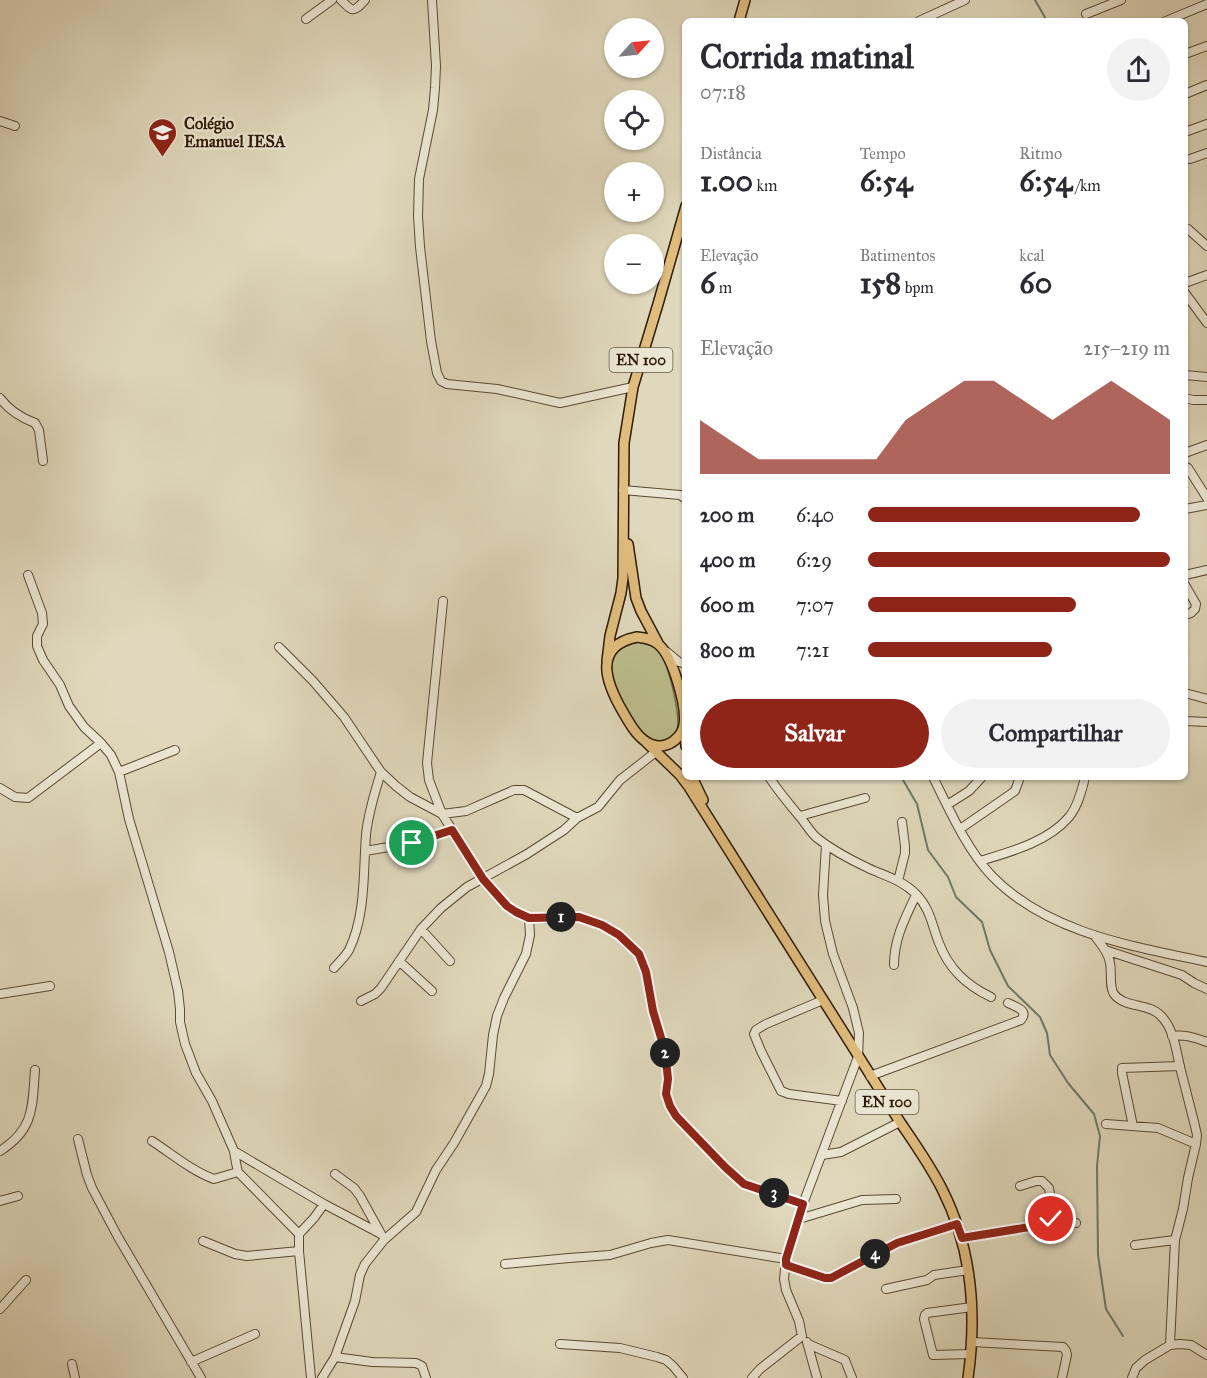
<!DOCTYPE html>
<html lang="pt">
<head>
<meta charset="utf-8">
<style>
  body { margin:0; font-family:"IM FELL Great Primer",serif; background:#f2f2f3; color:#2b2b33; height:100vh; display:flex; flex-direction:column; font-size:22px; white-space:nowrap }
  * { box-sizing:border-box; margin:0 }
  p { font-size:20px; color:#7c7c81 }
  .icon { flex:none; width:33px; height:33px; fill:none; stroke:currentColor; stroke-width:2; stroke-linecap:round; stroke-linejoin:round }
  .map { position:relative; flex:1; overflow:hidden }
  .side { position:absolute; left:682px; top:18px; width:506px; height:762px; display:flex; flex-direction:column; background:#fff; border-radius:9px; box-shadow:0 2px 4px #0004 }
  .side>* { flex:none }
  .needle { width:39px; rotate:63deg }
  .fabs { position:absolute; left:604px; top:18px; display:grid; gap:12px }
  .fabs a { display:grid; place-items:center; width:60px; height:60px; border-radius:50%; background:#fff; box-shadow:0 2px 4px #0004; font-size:30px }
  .pin { position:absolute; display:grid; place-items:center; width:51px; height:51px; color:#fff; margin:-26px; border:3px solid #fff; border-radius:50%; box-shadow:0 2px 6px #0007 }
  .km { position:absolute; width:30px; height:30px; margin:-15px; border-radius:50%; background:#222; color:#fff; font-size:16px; line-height:30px; text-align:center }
  .round { display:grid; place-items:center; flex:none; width:63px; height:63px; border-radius:32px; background:#f2f2f3 }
  .overview { display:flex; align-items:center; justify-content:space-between; height:102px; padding:0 18px }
  h1 { font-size:33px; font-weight:700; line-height:45px }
  .figures { display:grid; grid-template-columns:repeat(3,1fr); gap:9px; height:102px; padding:6px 18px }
  .figures div { display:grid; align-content:center }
  .figures b { font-size:30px; font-weight:700 }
  .figures small { font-size:16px; font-weight:400 }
  .figures p { font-size:16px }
  .chart { height:168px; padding:12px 18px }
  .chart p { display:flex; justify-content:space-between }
  .chart svg { width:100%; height:108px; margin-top:6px; fill:#8f2418; opacity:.7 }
  .cta { display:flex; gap:12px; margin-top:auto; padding:12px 18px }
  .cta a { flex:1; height:69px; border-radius:36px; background:#8f2418; color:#fff; font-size:24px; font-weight:700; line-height:69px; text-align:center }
  .cta a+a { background:#f2f2f3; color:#2b2b33 }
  ul { padding:0 18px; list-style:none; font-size:20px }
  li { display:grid; grid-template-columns:96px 72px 1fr; align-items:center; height:45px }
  li i { height:15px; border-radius:8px; background:#8f2418 }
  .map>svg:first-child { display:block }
  .green { fill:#bbbc8b; stroke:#746c48; stroke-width:1.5 }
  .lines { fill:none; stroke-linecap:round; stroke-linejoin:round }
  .stream { stroke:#6c7b68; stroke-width:2 }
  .minor-casing { stroke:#5a4a32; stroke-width:10 }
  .major-casing { stroke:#2e1b04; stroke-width:12 }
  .minor { stroke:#ebe6d3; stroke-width:8 }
  .major { stroke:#e0bc7e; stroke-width:9 }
  .route-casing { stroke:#fff; stroke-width:12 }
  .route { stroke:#8f2418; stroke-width:8 }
  .labels { text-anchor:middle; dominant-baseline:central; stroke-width:4.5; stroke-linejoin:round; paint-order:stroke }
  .shield { fill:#ebe6d3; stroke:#675842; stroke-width:1.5 }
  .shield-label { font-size:15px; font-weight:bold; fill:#2e1b04 }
  .poi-label { font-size:16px; font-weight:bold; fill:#2e1b04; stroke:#ebe6d3; text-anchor:start }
</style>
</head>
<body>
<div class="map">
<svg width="1207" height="1378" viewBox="0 0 1207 1378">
  <rect width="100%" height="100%" fill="#e0d8bc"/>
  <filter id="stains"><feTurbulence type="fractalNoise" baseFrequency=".00333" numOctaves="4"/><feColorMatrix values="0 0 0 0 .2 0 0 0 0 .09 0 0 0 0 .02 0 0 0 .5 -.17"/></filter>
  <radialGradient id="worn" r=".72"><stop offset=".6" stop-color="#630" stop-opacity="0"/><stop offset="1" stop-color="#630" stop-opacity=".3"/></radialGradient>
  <!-- green -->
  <path class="green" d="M638,642C648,643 656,646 661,654C669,667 681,717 677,730C676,733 674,736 671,737C666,741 660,742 654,740C636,732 626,711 618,693C608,669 606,647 638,642Z"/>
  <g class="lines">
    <!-- stream -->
    <path class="stream" d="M1035,0L1047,21
      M904,777L903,780L917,804L928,850L948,877L956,897L982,922L990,950L1008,986L1040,1017L1047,1033L1050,1055L1068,1083L1094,1114L1100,1136L1097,1166L1098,1255L1106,1309L1123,1336"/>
    <defs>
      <path id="minor" d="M341,0C353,12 353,13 365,0
        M432,0L436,66L435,88L433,110L419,179L418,216L420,247L431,341L437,373L441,381L447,384L497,389L560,403L633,387
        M1086,14L1121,0
        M306,19L332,0
        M919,21L965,0
        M1166,21L1207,4
        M1185,54L1207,46
        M1185,94L1207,85
        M0,121L15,126
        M1185,132L1207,124
        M1190,159L1207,153
        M1188,229L1207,246
        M1185,283L1207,275
        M1185,293L1207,323
        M1185,375L1207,377
        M0,398C8,409 22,418 35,423L39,430L43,461
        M1185,398L1193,400H1207
        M1185,453L1207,445
        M1185,466L1188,468L1207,498
        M623,490L680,495L686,499
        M1185,509L1207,505
        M28,575L42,613L43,624L37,636V646L43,660L60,685L69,706L84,727L101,743L111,755L119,772L129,819L169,952L178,991L180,1009V1022L185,1044L196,1073L212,1101L234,1151L236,1163L238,1172L299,1234V1251L311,1378
        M1185,575L1207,570
        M1185,585L1196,604L1195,609L1191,613L1185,615
        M443,601L427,763L429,780L442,814L483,879L507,906L516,912L529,918L548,919L579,917L601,925L619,935L639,954L646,972L653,1011L665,1051L668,1079L666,1094L670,1106L676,1116L725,1167L744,1184L803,1204
        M279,647L313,681L344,717L381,772L396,786L410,797L442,814L466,811L514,790H524L577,818
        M667,652L679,662L686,664
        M1185,693L1207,699
        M1185,721L1207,722
        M119,772L175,750
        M769,777C779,792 789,804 800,817C806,824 810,832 817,838C832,850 851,860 868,868C885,876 902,880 916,894C930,908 932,925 939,943C949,969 966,985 991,997
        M933,777C949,809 967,850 992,876C1047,933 1132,946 1207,962
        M0,788L15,797L28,798L101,743
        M947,805L969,791L982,777
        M800,816L865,798
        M960,829L1015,791L1020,777
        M365,851L413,843L452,830
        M980,861C1010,852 1048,842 1069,817C1078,806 1082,790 1085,777
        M898,881L905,853V846L902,822
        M421,929L450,961
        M1094,935C1100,943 1109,953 1110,963C1112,973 1109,987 1114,994C1124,1008 1149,1003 1160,1015C1174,1028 1176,1050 1180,1067C1185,1086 1190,1106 1195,1126L1197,1135L1196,1144L1188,1178L1183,1209L1175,1240L1170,1345
        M1105,950L1182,975L1194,983L1207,989
        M399,961L432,991
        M894,965C894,939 905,918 916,895
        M334,968C339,962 345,957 349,950C366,915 363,873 366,835C368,813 375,792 381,772
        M0,994L50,986
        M823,1000L766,1024L756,1030L754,1034L761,1051L781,1091L789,1094L842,1101
        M361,1001L375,994L381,988L421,929L441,908L467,887L527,854L564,830L577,818L598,807L620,780L657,751
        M1172,1036C1185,1034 1195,1038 1207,1042
        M870,1076L1021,1020C1029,1010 1016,1007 1008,1003
        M1106,1124L1158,1128L1196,1144
        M1133,1126L1122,1073V1068L1180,1066
        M78,1139L87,1175L92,1188L118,1237L201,1378
        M152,1141C172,1154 192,1171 214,1179L238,1172
        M0,1151C35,1129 32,1106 35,1070
        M234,1151L324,1204L381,1234
        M822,1155L841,1152L900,1122
        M335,1174L354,1188L360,1196L381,1234
        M1020,1186L1036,1181H1042L1049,1188L1053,1211L1048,1224
        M0,1201L18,1196
        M799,1219L862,1200L896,1199
        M299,1234L314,1218L324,1204
        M962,1238L1048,1224L1076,1223
        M203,1241L235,1254L247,1256L299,1251
        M1135,1245L1175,1240
        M505,1264L569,1258L610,1255L651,1243L668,1240L786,1259
        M786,1265L825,1278H831L897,1243L957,1224
        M886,1289L927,1280L934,1275L968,1270
        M0,1309L26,1280
        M807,1342L817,1378
        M972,1342L1063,1347L1066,1351L1067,1355L1062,1378
        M560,1344L620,1348L657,1357L666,1360L673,1366L683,1378
        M808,1344L845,1360L852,1378
        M971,1354L933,1355L924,1319L925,1315L927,1313L972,1307
        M335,1357L372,1362L416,1363L422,1366L426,1378
        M191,1362L255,1334
        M72,1364L75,1378
        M322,1378L335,1357L355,1301L360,1275L365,1264L384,1240L416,1212L436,1170L454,1143L486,1086L489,1074L493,1035L497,1016L504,998L526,954L530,935L529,918
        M752,1378L760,1369L802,1336L799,1321L786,1290L784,1279L786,1259L803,1204L858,1057L859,1033L853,1008L833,954L825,921L823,895L826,845
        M1132,1378L1136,1368L1145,1360L1170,1345L1180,1344L1191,1345L1207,1355"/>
      <path id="major" d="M739,21L745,0
        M628,544L636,598L641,611L658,643
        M637,637C645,638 652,639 658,644C673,656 687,707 684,725C683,730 681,734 678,737C672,744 662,748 653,745C639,741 630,724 623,712C606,683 592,646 637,637Z
        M607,661L610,636L621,593L623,578L624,443L633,387L658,304L686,206
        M684,728L686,746
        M646,742L680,775L689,787L900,1122C915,1144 930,1165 942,1189C972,1248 977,1313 968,1378
        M692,777L703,800"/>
    </defs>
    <!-- minor casing -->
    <use href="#minor" class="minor-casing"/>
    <!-- major casing -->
    <use href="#major" class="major-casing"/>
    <!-- minor -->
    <use href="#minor" class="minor"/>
    <!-- major -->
    <use href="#major" class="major"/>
  </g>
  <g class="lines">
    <defs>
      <path id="route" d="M412,843L452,830L483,879L507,906L516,912L529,918L579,917L602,925L619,935L639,954L646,972L653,1011L665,1051L668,1079L666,1094L670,1106L676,1116L725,1167L744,1184L803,1204L786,1259V1265L825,1278H831L897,1243L957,1224L962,1238L1048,1224L1051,1219"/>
    </defs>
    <!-- route casing -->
    <use href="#route" class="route-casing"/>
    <!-- route -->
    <use href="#route" class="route"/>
  </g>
  <!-- icons -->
  <defs>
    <symbol id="school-pin" viewBox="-11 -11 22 30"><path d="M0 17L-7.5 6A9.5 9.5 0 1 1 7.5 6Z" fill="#8f2418" stroke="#ebe6d3"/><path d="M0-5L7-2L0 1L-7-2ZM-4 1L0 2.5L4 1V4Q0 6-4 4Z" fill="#fff"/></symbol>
  </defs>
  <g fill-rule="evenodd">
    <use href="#school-pin" x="146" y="116" width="33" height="45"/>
  </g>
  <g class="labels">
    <!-- shield labels -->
    <g class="shield">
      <rect x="609.5" y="348" width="63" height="24" rx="4.5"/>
      <rect x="855.5" y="1090" width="63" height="24" rx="4.5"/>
    </g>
    <g class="shield-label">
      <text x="641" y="360">EN 100</text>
      <text x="887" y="1102">EN 100</text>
    </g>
    <!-- poi labels -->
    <g class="poi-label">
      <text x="184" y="123">Colégio<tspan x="184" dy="18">Emanuel IESA</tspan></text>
    </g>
  </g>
  <rect width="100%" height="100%" filter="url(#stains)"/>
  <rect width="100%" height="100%" fill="url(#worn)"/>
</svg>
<div class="fabs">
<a><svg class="needle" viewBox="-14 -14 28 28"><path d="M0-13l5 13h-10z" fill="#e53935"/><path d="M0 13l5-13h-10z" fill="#7c7c81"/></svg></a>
<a><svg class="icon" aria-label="locate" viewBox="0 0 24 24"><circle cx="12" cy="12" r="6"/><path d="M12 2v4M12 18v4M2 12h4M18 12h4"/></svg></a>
<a>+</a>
<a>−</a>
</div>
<div class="pin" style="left:412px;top:843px;background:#1e9e55"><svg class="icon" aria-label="arrive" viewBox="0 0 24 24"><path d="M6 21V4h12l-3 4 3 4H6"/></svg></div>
<div class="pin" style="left:1051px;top:1219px;background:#d93025"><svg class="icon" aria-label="check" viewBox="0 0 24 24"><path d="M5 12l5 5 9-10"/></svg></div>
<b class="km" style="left:561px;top:917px">1</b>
<b class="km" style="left:665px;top:1053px">2</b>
<b class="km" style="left:774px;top:1193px">3</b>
<b class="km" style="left:875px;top:1254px">4</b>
<section class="side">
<div class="overview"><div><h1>Corrida matinal</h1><p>07:18</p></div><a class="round"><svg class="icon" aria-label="share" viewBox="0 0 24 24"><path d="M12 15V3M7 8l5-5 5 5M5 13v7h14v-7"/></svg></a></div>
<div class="figures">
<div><p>Distância</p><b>1.00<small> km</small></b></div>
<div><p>Tempo</p><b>6:54</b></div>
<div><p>Ritmo</p><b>6:54<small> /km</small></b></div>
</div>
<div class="figures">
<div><p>Elevação</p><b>6<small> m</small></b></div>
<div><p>Batimentos</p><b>158<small> bpm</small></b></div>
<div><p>kcal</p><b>60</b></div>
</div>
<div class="chart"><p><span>Elevação</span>215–219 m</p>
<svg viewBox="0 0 160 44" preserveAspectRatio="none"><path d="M0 44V22L10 30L20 38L30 38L40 38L50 38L60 38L70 22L80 14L90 6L100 6L110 14L120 22L130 14L140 6L150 14L160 22V44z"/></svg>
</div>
<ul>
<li><b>200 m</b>6:40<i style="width:90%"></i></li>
<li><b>400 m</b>6:29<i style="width:100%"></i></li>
<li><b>600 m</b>7:07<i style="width:69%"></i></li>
<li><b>800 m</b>7:21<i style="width:61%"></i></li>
</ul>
<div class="cta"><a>Salvar</a><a>Compartilhar</a></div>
</section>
</div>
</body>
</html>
